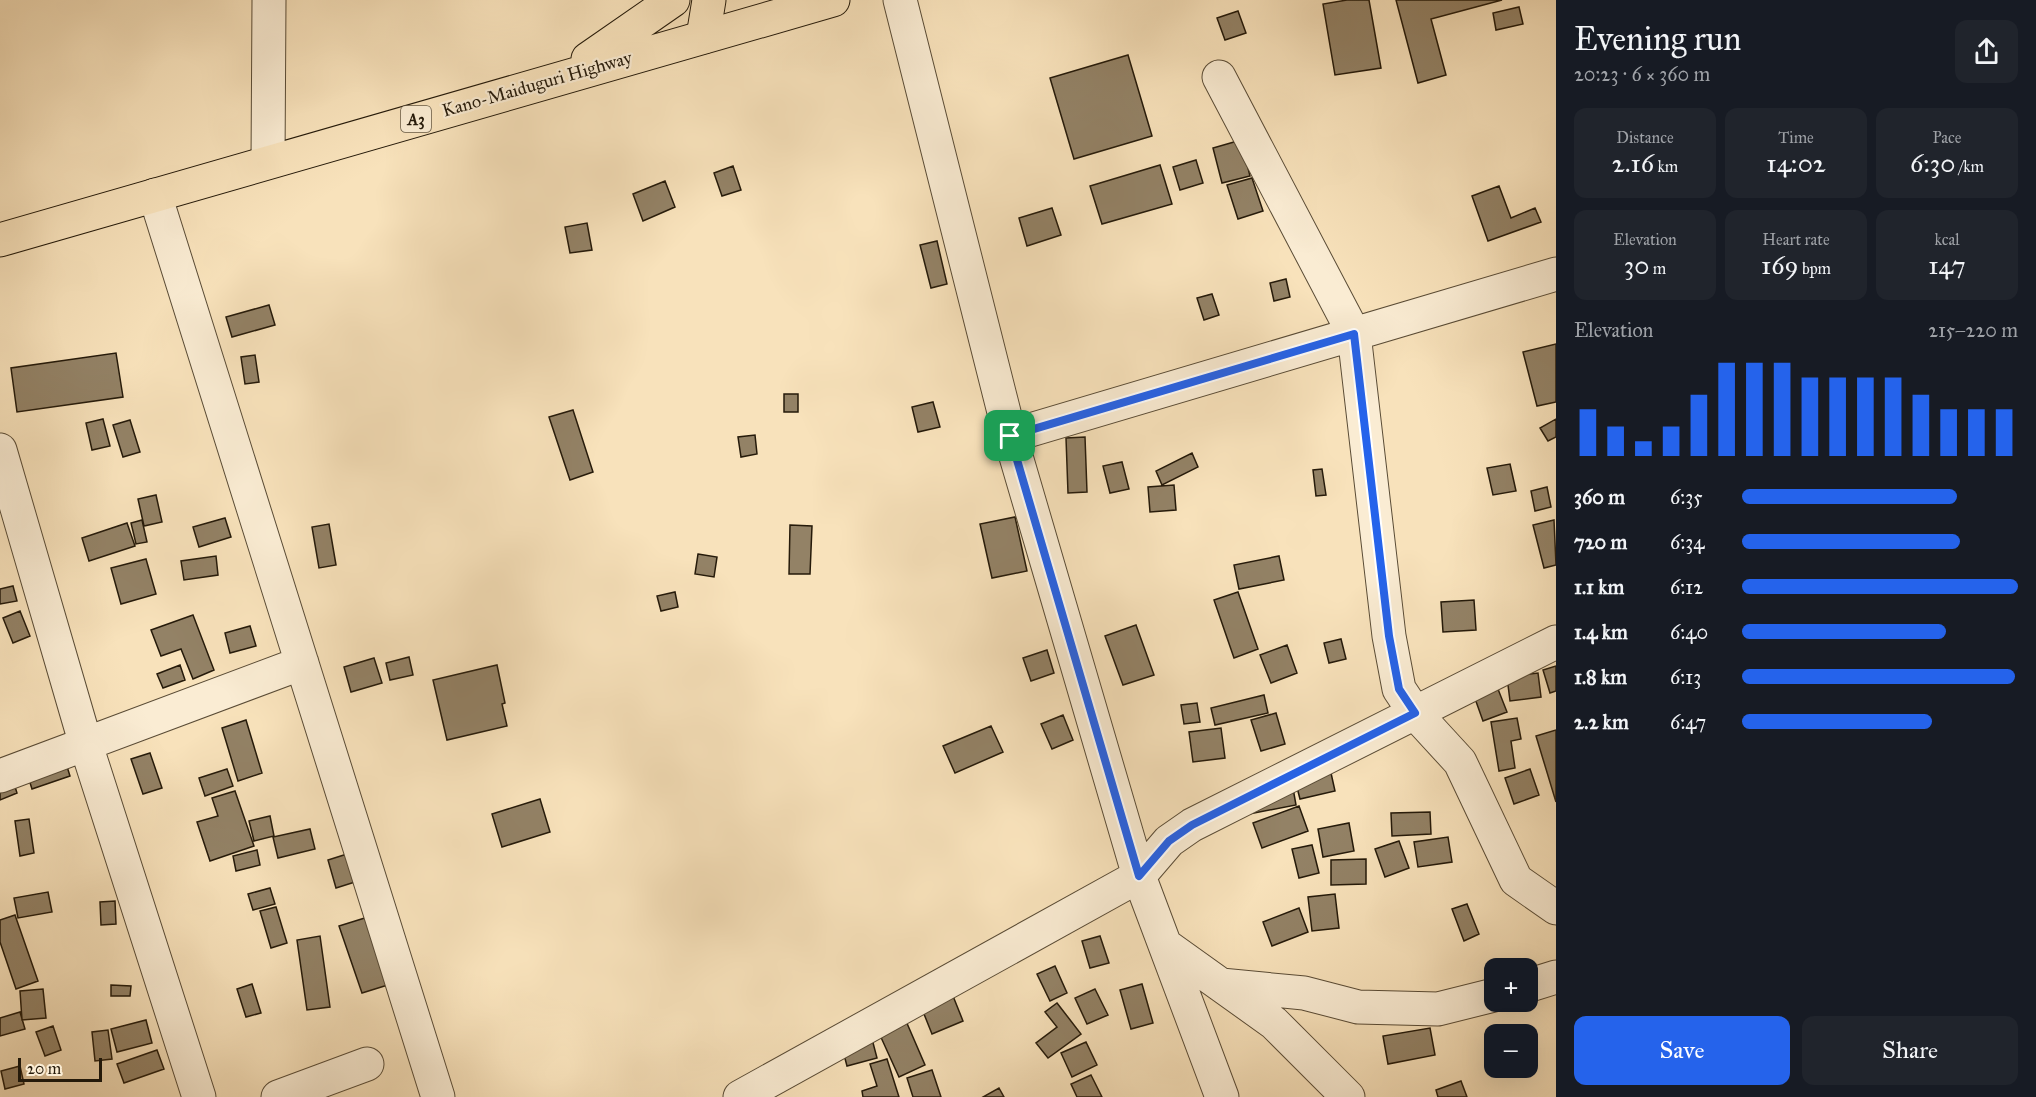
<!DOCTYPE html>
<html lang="en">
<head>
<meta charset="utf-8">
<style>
  body { margin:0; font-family:"IM FELL Great Primer",serif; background:#20242c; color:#f1f3f6; height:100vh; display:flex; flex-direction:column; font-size:22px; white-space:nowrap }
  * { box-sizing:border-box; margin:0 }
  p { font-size:20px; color:#9ea1a6 }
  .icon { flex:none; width:33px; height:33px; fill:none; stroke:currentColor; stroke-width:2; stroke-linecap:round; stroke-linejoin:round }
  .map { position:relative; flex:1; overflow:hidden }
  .panel { display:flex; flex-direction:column; background:#171b24; width:480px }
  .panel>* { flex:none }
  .fabs { position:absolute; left:1484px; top:958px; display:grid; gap:12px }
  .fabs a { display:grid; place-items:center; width:54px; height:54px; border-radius:12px; background:#171b24; box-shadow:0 6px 24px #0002; font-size:30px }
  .scale { position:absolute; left:18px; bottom:15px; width:84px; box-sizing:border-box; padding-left:6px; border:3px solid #251a0a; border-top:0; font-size:16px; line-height:21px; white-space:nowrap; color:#251a0a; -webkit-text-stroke:4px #faecd3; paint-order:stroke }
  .pin { position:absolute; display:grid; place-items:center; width:51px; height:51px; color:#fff; margin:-26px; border-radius:12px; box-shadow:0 3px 9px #0006 }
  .round { display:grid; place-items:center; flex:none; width:63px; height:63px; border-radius:12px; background:#20242c }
  .headline { display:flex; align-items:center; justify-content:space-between; height:102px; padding:0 18px }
  h1 { font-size:33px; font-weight:600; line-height:45px }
  .stats { display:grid; grid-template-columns:repeat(3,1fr); gap:9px; height:102px; padding:6px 18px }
  .stats div { display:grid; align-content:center; border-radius:12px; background:#20242c; text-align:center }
  .stats b { font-size:26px; font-weight:600 }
  .stats small { font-size:16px; font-weight:400 }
  .stats p { font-size:16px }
  .chart { height:168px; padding:12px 18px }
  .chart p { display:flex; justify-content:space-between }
  .chart svg { width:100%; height:108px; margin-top:6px; stroke:#2563eb; stroke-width:6 }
  .cta { display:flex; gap:12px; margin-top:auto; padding:12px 18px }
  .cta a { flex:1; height:69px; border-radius:12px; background:#2563eb; color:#fff; font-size:24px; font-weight:600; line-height:69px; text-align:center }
  .cta a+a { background:#20242c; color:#f1f3f6 }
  ul { padding:0 18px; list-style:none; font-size:20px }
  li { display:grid; grid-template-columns:96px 72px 1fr; align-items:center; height:45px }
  li i { height:15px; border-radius:8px; background:#2563eb }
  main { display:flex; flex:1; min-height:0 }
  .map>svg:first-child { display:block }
  .building { fill:#938266; stroke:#251a0a; stroke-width:1.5 }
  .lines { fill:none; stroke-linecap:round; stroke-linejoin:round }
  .street-casing { stroke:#5a4c36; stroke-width:35 }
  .primary-casing { stroke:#251a0a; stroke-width:35 }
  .highway-casing { stroke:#251a0a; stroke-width:35 }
  .street { stroke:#faecd3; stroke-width:33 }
  .primary { stroke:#f8e2bb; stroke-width:33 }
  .highway { stroke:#f8e2bb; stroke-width:33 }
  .route-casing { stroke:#fff; stroke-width:12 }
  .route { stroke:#2563eb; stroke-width:8 }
  .labels { text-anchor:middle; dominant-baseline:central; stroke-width:4.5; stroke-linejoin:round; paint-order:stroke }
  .shield { fill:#faecd3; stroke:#655946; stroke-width:1.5 }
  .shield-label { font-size:16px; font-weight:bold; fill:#251a0a }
  .street-label { font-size:18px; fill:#251a0a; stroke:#faecd3 }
</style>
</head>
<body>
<main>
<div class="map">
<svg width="1556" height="1097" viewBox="0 0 1556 1097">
  <rect width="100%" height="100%" fill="#f8e2bb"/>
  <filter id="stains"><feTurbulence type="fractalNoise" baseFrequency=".00333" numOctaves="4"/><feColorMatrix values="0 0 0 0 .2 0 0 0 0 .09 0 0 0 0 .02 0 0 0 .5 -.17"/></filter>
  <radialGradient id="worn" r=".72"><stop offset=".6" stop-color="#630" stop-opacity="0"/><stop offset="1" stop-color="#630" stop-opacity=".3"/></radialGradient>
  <!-- building -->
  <path class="building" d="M1347,0H1369L1381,68L1335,75L1323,4Z
    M1396,0H1502L1431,19L1446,75L1418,83Z
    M1519,7L1523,24L1496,30L1493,13Z
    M1238,11L1246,33L1225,40L1217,18Z
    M1128,55L1152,136L1074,159L1050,78Z
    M1241,140L1250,176L1222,183L1213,148Z
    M1196,160L1203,183L1180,190L1173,167Z
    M1160,165L1172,204L1102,224L1090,186Z
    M733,166L741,190L722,196L714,173Z
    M1252,178L1263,211L1238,219L1227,185Z
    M665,181L675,207L643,221L633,194Z
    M1499,186L1511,218L1535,208L1541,222L1488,241L1472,196Z
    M1052,208L1061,235L1027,246L1019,218Z
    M587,223L592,250L570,253L565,227Z
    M937,241L947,284L931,288L920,245Z
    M1286,279L1290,297L1274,301L1270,283Z
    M1212,294L1219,315L1204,320L1197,298Z
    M269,305L275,325L232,337L226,317Z
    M1556,344V402L1537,406L1523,352Z
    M116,353L123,397L17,412L11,368Z
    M255,355L259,382L245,384L241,357Z
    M784,394H798V412H784Z
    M933,402L940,427L918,432L912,407Z
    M573,410L593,472L570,480L549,417Z
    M103,419L110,446L92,450L86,423Z
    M1556,419V437L1548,441L1540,428Z
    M130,420L140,452L123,457L113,425Z
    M755,435L757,454L741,457L738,437Z
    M1085,437L1087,492L1068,493L1066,438Z
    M1192,453L1198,467L1162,485L1156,471Z
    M1122,462L1129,489L1110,493L1103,466Z
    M1510,464L1516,491L1493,495L1487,468Z
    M1322,469L1326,495L1316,496L1313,470Z
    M1174,485L1176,510L1150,512L1148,487Z
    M1547,487L1551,507L1535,511L1531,491Z
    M156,495L162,522L144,526L138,499Z
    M1015,517L1027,571L992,578L980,524Z
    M225,518L231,537L199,547L193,527Z
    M142,520L147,542L136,544L131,523Z
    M1554,520L1556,565L1544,568L1533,525Z
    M127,523L135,546L89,561L82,538Z
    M329,524L336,565L319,568L312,527Z
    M790,525L812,526L810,574H789Z
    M698,554L717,557L714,577L695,574Z
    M216,556L218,575L184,580L181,561Z
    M1279,556L1284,580L1239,589L1234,565Z
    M146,559L156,594L121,604L111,568Z
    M13,586L17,601L0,604V589Z
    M675,592L678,607L661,611L657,596Z
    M1238,592L1258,649L1234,658L1214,600Z
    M1474,600L1476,630L1443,632L1441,602Z
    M20,611L30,636L13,643L3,618Z
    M193,615L214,670L193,679L181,649L161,656L151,630Z
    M1136,625L1154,675L1123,685L1105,636Z
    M250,626L256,646L230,653L225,633Z
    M1341,639L1346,659L1329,663L1324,643Z
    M1287,645L1297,673L1271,683L1260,655Z
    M1047,650L1054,673L1031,681L1023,658Z
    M409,657L413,675L390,680L386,663Z
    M374,658L382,683L351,692L344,667Z
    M180,665L185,680L163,688L157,674Z
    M497,665L505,703L502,704L507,726L447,740L433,680Z
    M1556,666V691L1550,693L1543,670Z
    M1538,673L1541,697L1510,701L1507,677Z
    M1496,684L1507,712L1483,721L1473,693Z
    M1264,695L1268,713L1215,725L1211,708Z
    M1197,703L1200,722L1184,724L1181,705Z
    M1276,713L1285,744L1261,751L1251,720Z
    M1063,715L1073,740L1052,749L1041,724Z
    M1517,718L1521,739L1511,741L1515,768L1499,771L1491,722Z
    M246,720L262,773L238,781L222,728Z
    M991,726L1003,752L955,773L943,746Z
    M1221,728L1225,758L1193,762L1189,732Z
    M1556,730V802L1536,736Z
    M150,753L162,788L143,794L131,759Z
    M64,757L70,776L32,789L26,770Z
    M1329,764L1335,791L1300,799L1293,772Z
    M227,769L233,786L205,796L199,778Z
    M1530,769L1539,795L1514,804L1505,778Z
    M1291,777L1296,805L1249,814Z
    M13,780L17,793L0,800V785Z
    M235,791L254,846L210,861L197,822L218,816L212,798Z
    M540,799L550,832L502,847L492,814Z
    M1299,806L1308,831L1262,848L1253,823Z
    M1430,812L1431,834L1392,836L1391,813Z
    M270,816L274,836L254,841L249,821Z
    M29,819L34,853L20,856L15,821Z
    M1349,823L1354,851L1323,857L1318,829Z
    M310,829L315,849L278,858L273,837Z
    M1448,837L1452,862L1418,867L1414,842Z
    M1399,841L1409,868L1385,877L1375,849Z
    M1312,845L1319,873L1299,878L1292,849Z
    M257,850L260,865L236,871L233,856Z
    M347,854L355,882L336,888L328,860Z
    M1366,859V884L1331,885V860Z
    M270,888L275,904L253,910L248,894Z
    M48,892L52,912L18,918L14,898Z
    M1335,894L1339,928L1312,931L1308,897Z
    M115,901L116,924L101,925L100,902Z
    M1467,904L1479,934L1464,941L1452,909Z
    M276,907L287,943L271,948L260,911Z
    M1299,908L1308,932L1272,946L1263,922Z
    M15,915L38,981L16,989L0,942V920Z
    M368,917L391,984L362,993L339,926Z
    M320,936L330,1007L307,1010L297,940Z
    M1100,936L1109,963L1090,968L1082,941Z
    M1055,966L1067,993L1050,1001L1037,974Z
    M252,984L261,1013L246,1017L237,989Z
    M1142,984L1153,1023L1131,1029L1120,990Z
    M111,985L131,986L130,996H111Z
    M43,989L46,1018L22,1020L20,991Z
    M1095,989L1108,1015L1087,1024L1075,998Z
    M953,996L963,1021L932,1034L922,1009Z
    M1057,1003L1081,1034L1048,1058L1036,1043L1057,1027L1045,1012Z
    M20,1012L25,1029L0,1036V1018Z
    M146,1020L152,1043L117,1052L111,1029Z
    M906,1021L925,1065L899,1077L879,1033Z
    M53,1026L61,1050L45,1056L36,1032Z
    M1430,1028L1435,1055L1388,1064L1383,1036Z
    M108,1030L112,1059L95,1061L92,1032Z
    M872,1039L877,1058L847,1066L842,1047Z
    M1086,1042L1097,1065L1072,1077L1061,1053Z
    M157,1050L164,1069L124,1083L117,1064Z
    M887,1059L899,1097H863L862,1091L877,1086L870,1064Z
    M20,1066L24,1084L5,1089L1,1071Z
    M932,1070L941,1097H913L907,1078Z
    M1091,1075L1102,1097H1077L1071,1084Z
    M1461,1081L1467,1097H1438L1436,1090Z
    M999,1088L1004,1097H983Z"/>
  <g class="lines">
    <defs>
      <path id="street" d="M900,0L1010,436L1139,876L1222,1097
        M1219,77L1354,334L1389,636L1399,689L1415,713L1460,762L1516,880L1556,908
        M268,162L269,0
        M155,195L438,1097
        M1010,436L1556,274
        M0,450L86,745L199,1097
        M0,776L302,663
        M1165,945L1274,1023L1348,1097
        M1221,985L1304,993L1358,1007L1438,1009L1494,995
        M1527,986L1556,977
        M278,1097L367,1064
        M740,1097L1139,876L1169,841L1192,825L1556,642"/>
      <path id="primary" d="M703,37L709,0"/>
      <path id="highway" d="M588,59L673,0
        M0,240L833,0"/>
    </defs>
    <!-- street casing -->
    <use href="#street" class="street-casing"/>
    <!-- primary casing -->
    <use href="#primary" class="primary-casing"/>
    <!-- highway casing -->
    <use href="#highway" class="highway-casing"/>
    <!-- street -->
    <use href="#street" class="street"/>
    <!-- primary -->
    <use href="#primary" class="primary"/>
    <!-- highway -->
    <use href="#highway" class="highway"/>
  </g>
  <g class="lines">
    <defs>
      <path id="route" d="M1354,334L1389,636L1399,689L1415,713L1192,825L1169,841L1139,876L1010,436Z"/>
    </defs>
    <!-- route casing -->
    <use href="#route" class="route-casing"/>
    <!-- route -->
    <use href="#route" class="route"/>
  </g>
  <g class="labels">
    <!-- shield labels -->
    <rect class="shield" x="401" y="106" width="30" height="26" rx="4.5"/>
    <g class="shield-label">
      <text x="416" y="119">A3</text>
    </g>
    <!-- street labels -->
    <g class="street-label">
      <text transform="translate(537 84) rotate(-16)">Kano-Maiduguri Highway</text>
    </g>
  </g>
  <rect width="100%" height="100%" filter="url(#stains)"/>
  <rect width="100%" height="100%" fill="url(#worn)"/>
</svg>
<div class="fabs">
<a>+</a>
<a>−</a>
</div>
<div class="scale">20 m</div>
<div class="pin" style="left:1010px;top:436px;background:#1e9e55"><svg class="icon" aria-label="arrive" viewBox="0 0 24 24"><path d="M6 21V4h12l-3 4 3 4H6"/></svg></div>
</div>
<section class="panel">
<div class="headline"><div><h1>Evening run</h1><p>20:23 · 6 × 360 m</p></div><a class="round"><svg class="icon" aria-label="share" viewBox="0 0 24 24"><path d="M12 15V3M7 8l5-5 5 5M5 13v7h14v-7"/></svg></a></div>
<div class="stats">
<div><p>Distance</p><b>2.16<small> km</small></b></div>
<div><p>Time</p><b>14:02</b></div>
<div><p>Pace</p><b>6:30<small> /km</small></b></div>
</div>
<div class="stats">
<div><p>Elevation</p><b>30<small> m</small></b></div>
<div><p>Heart rate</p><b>169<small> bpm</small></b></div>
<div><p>kcal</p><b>147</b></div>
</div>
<div class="chart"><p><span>Elevation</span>215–220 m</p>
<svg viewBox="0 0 160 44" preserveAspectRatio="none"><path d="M5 44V25M15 44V32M25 44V38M35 44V32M45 44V19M55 44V6M65 44V6M75 44V6M85 44V12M95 44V12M105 44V12M115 44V12M125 44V19M135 44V25M145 44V25M155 44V25"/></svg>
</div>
<ul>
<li><b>360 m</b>6:35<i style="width:78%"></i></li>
<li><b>720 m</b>6:34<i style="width:79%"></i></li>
<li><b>1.1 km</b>6:12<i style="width:100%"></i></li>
<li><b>1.4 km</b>6:40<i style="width:74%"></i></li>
<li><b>1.8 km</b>6:13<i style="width:99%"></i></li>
<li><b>2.2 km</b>6:47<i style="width:69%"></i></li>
</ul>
<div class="cta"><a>Save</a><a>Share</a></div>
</section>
</main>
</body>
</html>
